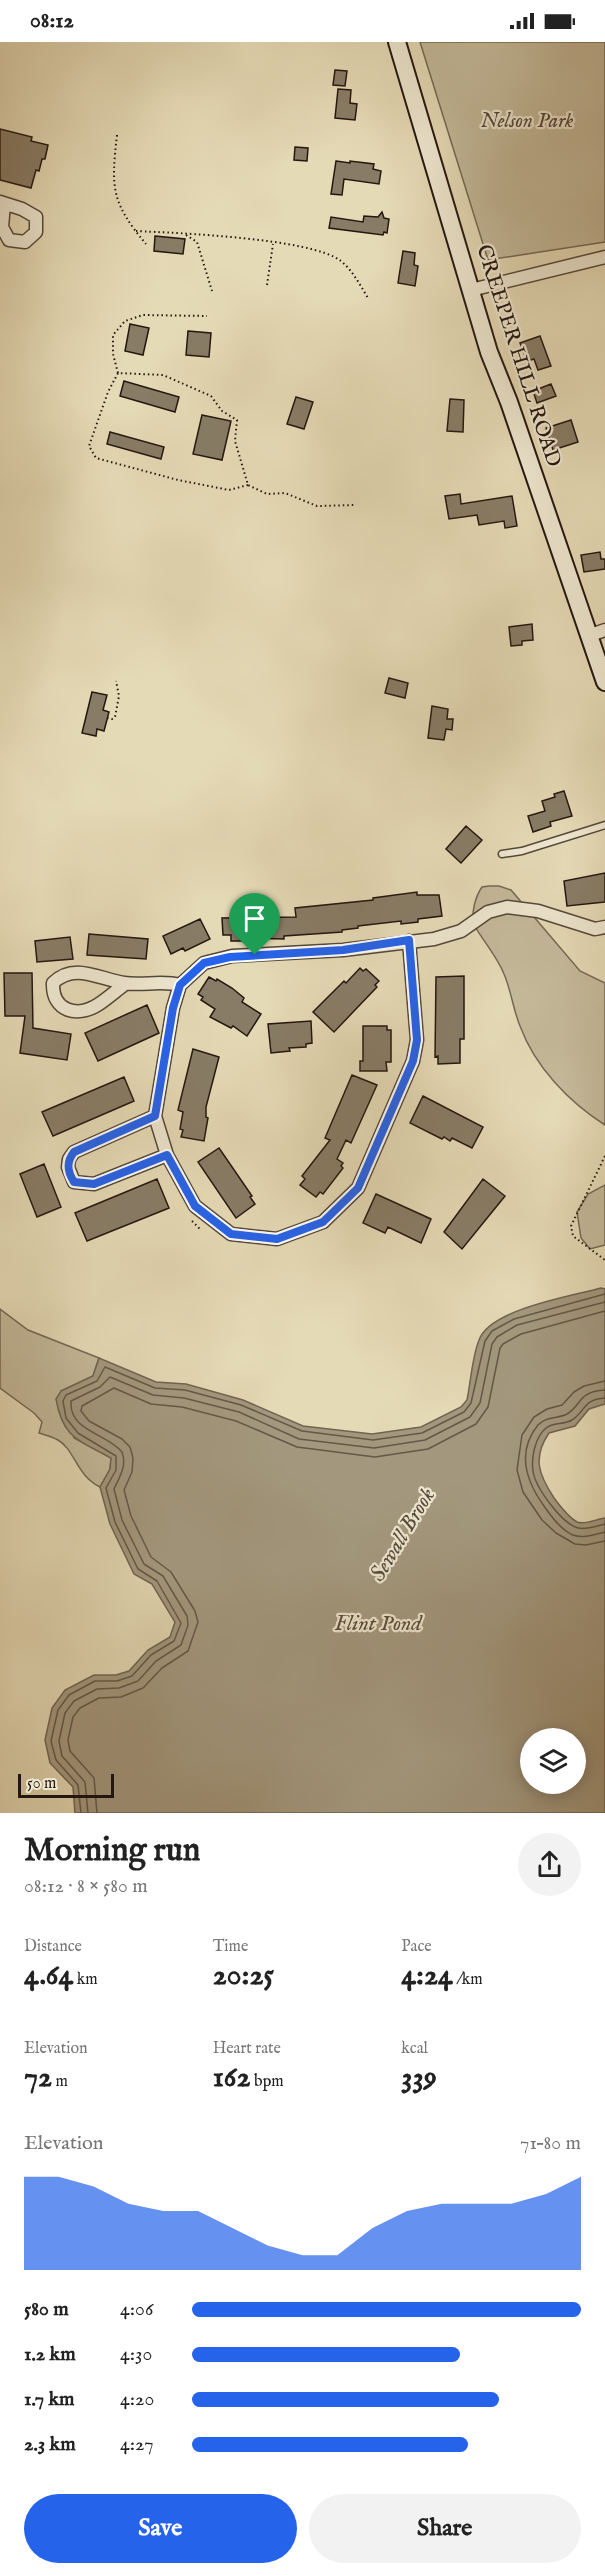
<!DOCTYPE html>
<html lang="en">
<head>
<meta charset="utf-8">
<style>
  body { margin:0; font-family:"IM FELL English",serif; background:#f2f2f2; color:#222; height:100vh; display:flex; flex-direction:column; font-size:22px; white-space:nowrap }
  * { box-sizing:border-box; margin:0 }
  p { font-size:20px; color:#767676 }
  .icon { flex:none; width:33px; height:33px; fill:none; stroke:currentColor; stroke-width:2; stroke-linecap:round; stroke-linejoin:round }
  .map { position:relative; height:1771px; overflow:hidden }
  .details { display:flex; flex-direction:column; background:#fff; flex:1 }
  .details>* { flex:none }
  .fabs { position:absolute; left:520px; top:1686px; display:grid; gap:12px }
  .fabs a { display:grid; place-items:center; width:66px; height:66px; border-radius:50%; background:#fff; box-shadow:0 3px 15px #0003; font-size:30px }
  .scale { position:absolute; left:18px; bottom:15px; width:96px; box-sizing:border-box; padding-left:6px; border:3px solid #241710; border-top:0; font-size:16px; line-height:21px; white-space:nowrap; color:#241710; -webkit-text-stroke:4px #eee7d0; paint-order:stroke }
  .pin { position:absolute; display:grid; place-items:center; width:51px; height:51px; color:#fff; margin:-62px -26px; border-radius:50% 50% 50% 0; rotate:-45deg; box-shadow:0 0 6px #0007 }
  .pin .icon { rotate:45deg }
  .round { display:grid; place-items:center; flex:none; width:63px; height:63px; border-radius:32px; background:#f2f2f2 }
  .overview { display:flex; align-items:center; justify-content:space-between; height:102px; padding:0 24px }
  h1 { font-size:33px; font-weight:800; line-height:45px }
  .metrics { display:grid; grid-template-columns:repeat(3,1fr); gap:9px; height:102px; padding:6px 24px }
  .metrics div { display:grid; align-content:center }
  .metrics b { font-size:30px; font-weight:800 }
  .metrics small { font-size:16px; font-weight:400 }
  .metrics p { font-size:16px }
  .chart { height:168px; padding:12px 24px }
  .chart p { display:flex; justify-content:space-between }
  .chart svg { width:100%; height:108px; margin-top:6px; fill:#2563eb; opacity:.7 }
  .button { display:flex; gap:12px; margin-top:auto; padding:12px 24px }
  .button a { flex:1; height:69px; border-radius:36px; background:#2563eb; color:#fff; font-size:24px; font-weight:800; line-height:69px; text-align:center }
  .button a+a { background:#f2f2f2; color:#222 }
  ul { padding:0 24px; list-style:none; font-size:20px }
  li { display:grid; grid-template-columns:96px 72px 1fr; align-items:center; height:45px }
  li i { height:15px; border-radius:8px; background:#2563eb }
  .status { display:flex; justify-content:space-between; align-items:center; height:42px; padding:0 30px; background:#fff; direction:ltr }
  .status svg { height:16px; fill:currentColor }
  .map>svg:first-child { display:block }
  .green { fill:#c4b99a; stroke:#746855; stroke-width:1.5 }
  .water { fill:#a3987e; stroke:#706452; stroke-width:1.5; fill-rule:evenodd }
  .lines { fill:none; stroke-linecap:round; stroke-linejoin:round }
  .shore { stroke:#645847; stroke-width:1.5 }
  .building { fill:#887c66; stroke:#241710; stroke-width:1.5 }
  .lane-casing { stroke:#54483a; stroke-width:9 }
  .street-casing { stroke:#54483a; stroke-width:15 }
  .secondary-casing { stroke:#241710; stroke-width:20 }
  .path { stroke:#241710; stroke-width:2; stroke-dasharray:1.5 3; stroke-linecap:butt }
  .lane { stroke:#eee7d0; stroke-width:6 }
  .street { stroke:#eee7d0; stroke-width:12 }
  .secondary { stroke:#eee7d0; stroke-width:16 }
  .route-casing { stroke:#fff; stroke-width:12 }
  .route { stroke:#2563eb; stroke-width:8 }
  .labels { text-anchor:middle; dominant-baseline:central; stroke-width:4.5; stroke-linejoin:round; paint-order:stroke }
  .park-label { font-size:21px; font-style:italic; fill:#544839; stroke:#eee7d0 }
  .street-label { font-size:21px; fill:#241710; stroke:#eee7d0 }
  .water-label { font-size:22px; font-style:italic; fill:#574b3c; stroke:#eee7d0 }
</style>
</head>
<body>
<div class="status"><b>08:12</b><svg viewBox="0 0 49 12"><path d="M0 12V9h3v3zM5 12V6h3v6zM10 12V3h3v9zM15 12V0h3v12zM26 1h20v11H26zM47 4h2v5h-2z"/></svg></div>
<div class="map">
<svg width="605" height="1771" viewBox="0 0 605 1771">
  <rect width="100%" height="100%" fill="#e5dab6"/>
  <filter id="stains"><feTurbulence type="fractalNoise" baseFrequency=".00333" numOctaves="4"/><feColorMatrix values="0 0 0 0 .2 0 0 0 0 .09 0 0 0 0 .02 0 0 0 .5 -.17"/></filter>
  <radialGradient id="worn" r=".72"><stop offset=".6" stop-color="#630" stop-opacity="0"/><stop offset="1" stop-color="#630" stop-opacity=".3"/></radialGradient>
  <!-- green -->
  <path class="green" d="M420,0H605V200L488,218Z
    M489,844H499L511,848L580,929L605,941V1083C569,1060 535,1025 520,984C513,967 511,948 504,932C497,914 482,898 473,881C472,869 475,855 482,845Z
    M605,1143V1203L590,1207L581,1196L577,1170L588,1152Z
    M0,1267L28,1288L99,1316L93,1334L61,1349L74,1396L111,1416L110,1427L100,1445C76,1433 75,1408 58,1398C53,1395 45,1393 39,1391L42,1380L34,1371L0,1346Z"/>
  <!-- water -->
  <path class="water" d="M601,1246L605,1247V1362L589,1367L575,1384L549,1391C532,1416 539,1433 554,1456C560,1464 568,1475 577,1480C585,1483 597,1477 605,1476V1771H75L73,1745L50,1721L45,1698L52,1666L65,1648L94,1633H116L129,1629L148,1608L170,1595L175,1580L152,1542L134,1532L110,1482L100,1445L110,1427L111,1416C79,1398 63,1397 56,1357L61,1349L93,1334L99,1316L156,1340L186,1342L243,1358L303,1384L372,1392L421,1385L461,1365L467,1358C471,1338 472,1316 479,1298C490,1267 572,1254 601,1246ZM531,1696H576V1742H531Z"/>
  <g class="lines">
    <!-- shore -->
    <path class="shore" d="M605,1339L584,1344L574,1350L562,1363L547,1367L534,1375L522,1393L517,1428L523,1450L542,1478L556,1491L575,1502L586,1503L605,1499
      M605,1348C577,1350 583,1362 567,1372C558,1377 546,1374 538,1383C516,1410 526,1439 544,1464C551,1474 561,1488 573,1493C584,1497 595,1492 605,1490
      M605,1356C583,1357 586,1369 572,1378C564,1383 553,1380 546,1386C535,1395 531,1416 533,1429C535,1445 562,1482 578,1486C586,1488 596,1484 605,1482
      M81,1771L78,1743L56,1718L51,1699L58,1668L69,1653L95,1639H117L132,1634L151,1613L174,1599L181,1581L157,1539L138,1527L115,1480L106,1446L116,1428V1414L78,1391L66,1376L63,1359L66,1353L97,1339L105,1325L155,1346L185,1348L241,1363L302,1389L373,1398L422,1391L464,1370L471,1361L485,1299L492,1289L514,1277L605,1252
      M88,1771L85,1740L62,1714L59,1699L65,1671L74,1659L97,1647L119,1646L138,1639L156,1619L181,1603L188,1583L187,1574L163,1534L144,1522L122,1478L114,1447C120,1434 127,1424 122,1410C107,1391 69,1390 71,1359L100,1345L110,1335L153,1353L184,1356L239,1370L299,1397L374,1406L425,1398L470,1375L480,1361L492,1302L497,1295L517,1283L605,1260
      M97,1771L94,1736L70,1709L68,1698L73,1675L80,1666L99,1656L121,1655L143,1646L162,1626L188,1609L198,1580L195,1569L171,1530L151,1515L131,1474L124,1448L132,1430L133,1416L130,1405L122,1397L89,1379L81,1369L82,1364L114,1346L151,1362L182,1365L236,1379L297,1405L375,1415L428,1407L476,1382L488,1365L500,1306L503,1302L521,1292L605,1269"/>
  </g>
  <!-- building -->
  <path class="building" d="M335,28L347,29L345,44L333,43Z
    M338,47L351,48L350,61L357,62L355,78L335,76Z
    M0,87L32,95L31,99L48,103L45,117H42L39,129L36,128L31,146L0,138Z
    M295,105L308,106L307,119L294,118Z
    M336,119L350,121V119L374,122L373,127L381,129L379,142L344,137L342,153L331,152Z
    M382,170L384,176L389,177L387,191L384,190L383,193L329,186L331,175L363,180L364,174L378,175Z
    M155,194L185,197L183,212L154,209Z
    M403,209L415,211L414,223L418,224L415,244L398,241Z
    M130,282L149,286L143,313L125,309Z
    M188,289L211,291L209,315L186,313Z
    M540,294L551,324L538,328L534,317L527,319L520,301Z
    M124,339L179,355L175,370L120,354Z
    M551,342L556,354L537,361L533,349Z
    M296,355L313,360L304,387L287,382Z
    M450,357L464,358L463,390L447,389Z
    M202,373L231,379L222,418L193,412Z
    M571,378L578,400L553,408L546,386Z
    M110,390L164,405L161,417L107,402Z
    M460,452L461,462L512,454L517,484L505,486L504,479L479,483L477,473L449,477L445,454Z
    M600,510L601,517H605V527L584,530L581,513Z
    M532,582L533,598L522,599V603L511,604L509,585Z
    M389,636L408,641L405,656L385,651Z
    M92,650L107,653L103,668L109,670L104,689L97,687L96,694L82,691Z
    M432,664L448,667L447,677H453L452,688L446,687L444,698L428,696Z
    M564,749L572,774L550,780L551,784L533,790L528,774L545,769L542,759L555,755L554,752Z
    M466,784L482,798L461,821L446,807Z
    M605,831V860L567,864L564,839Z
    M417,850V853H439L442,874L418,877V880L401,882V879L358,884V886L342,888V890L284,894V897L244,896V899H231V893H223L222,876L296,875L295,866L373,858V856Z
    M200,877L210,897L185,909L183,906L171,912L163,894Z
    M89,892L148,897L146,917L87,913Z
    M70,895L73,917L37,920L35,899Z
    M360,926L363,929L366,927L379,939L375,943L377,945L334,990L313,970L344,939L346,941Z
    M4,931H32L33,986L71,992L67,1018L20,1011L25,974H5Z
    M464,934V997H460V1021L438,1022V1014L435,1015L436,935Z
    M209,935L216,939L217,937L232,946L244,956L242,960L261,972L247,994L233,984L231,986L210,975L215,967L201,958L203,955L198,952Z
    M147,963L159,991L98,1019L85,991Z
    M311,979L312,1001L306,1002V1005L289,1006L290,1009L271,1011L268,982Z
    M363,984H387V988H391V1020H386L387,1029H360V1019H363Z
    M193,1007L219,1015L206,1065V1075L208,1076L204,1099L181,1095L183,1088L180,1087L183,1070L178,1068Z
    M352,1033L377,1043L351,1101L346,1098L337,1117L343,1121L341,1124L343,1126L323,1152L320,1150L316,1155L300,1143L305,1137L302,1134L330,1098L325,1096Z
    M124,1035L134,1059L53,1094L42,1070Z
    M423,1054L483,1085L472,1106L452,1096L450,1099L444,1095L442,1097L410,1081Z
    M219,1106L252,1154L250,1155L255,1162L236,1176L198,1120Z
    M44,1122L61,1165L37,1175L20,1132Z
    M157,1137L169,1166L87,1199L75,1171Z
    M483,1137L505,1154L462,1207L444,1190Z
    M376,1152L431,1177L421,1201L388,1185L385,1191L363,1181Z"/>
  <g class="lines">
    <defs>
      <path id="lane" d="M502,812L522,809L605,783"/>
      <path id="street" d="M0,160L22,167L36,175V190L25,200L9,198L2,185L4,162
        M471,248L605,215
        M588,594L605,588
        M409,899L417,998L413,1019L358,1146L323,1180L277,1197L231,1192L195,1164L167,1113L155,1074L173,966L180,943L204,921L232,914L343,908L434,897L461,889L488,870L507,865L538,869L595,887L605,885
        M125,942C117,948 108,956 99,962C78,976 52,970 53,941C74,920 99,937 124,941C143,944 161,938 180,943
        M155,1074L74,1110L69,1117L68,1125L74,1140L94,1142L167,1113"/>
      <path id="secondary" d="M397,0L489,310L509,360L605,640"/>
    </defs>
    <!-- lane casing -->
    <use href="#lane" class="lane-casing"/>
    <!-- street casing -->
    <use href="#street" class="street-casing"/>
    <!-- secondary casing -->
    <use href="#secondary" class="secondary-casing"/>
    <!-- path -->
    <path class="path" d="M117,93C111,146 111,160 146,202
      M136,189C177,191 311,196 341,219C353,229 360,243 368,256
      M186,193L197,200L212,249
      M267,243L273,202
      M118,331L113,312V293L125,279L143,273L207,274
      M248,443L229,448L178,438L96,416L89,404L108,350L118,331L163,333L211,354L222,369L237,378L235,399L248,443L267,452L285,451L317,464L356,463
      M107,676L112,677L115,675L119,654L116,639
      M605,1114L571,1184L573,1194L605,1218
      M192,1179L201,1188"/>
    <!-- lane -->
    <use href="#lane" class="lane"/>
    <!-- street -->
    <use href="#street" class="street"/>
    <!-- secondary -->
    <use href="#secondary" class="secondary"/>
  </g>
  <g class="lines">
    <defs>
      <path id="route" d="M409,898L417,998L413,1019L358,1146L323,1180L277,1197L231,1192L195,1164L167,1113L94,1142L74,1140C67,1129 66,1120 74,1110L155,1074L173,966L180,943L204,921L230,915L343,908Z"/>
    </defs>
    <!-- route casing -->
    <use href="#route" class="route-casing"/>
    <!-- route -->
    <use href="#route" class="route"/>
  </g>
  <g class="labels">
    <!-- park labels -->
    <g class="park-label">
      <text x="527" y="79">Nelson Park</text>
    </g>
    <!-- street labels -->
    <g class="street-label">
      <text transform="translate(518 314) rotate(72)">CREEPER HILL ROAD</text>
    </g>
    <!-- water labels -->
    <g class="water-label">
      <text transform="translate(403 1493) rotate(-59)">Sewall Brook</text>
      <text x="378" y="1582">Flint Pond</text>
    </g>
  </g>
  <rect width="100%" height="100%" filter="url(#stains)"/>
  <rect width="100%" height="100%" fill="url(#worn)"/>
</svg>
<div class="fabs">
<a><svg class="icon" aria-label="layers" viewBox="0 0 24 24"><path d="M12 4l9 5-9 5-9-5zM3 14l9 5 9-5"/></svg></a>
</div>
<div class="scale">50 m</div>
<div class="pin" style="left:255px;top:913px;background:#1e9e55"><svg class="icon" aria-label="arrive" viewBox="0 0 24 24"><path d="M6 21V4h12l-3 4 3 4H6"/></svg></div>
</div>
<section class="details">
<div class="overview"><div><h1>Morning run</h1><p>08:12 · 8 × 580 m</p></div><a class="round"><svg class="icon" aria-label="share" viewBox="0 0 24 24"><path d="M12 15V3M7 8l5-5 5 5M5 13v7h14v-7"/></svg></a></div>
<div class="metrics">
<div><p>Distance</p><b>4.64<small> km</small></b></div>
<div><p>Time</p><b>20:25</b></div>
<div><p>Pace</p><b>4:24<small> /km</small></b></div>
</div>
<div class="metrics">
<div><p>Elevation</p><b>72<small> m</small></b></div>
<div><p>Heart rate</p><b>162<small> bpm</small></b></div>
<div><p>kcal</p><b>339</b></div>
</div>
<div class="chart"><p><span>Elevation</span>71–80 m</p>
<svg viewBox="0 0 160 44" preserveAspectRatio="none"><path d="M0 44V6L10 6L20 10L30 17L40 20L50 20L60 27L70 34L80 38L90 38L100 27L110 20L120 17L130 17L140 17L150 13L160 6V44z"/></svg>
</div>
<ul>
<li><b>580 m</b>4:06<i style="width:100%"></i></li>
<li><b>1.2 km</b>4:30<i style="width:69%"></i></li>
<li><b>1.7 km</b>4:20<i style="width:79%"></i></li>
<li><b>2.3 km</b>4:27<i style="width:71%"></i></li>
</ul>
<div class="button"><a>Save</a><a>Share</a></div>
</section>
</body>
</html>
